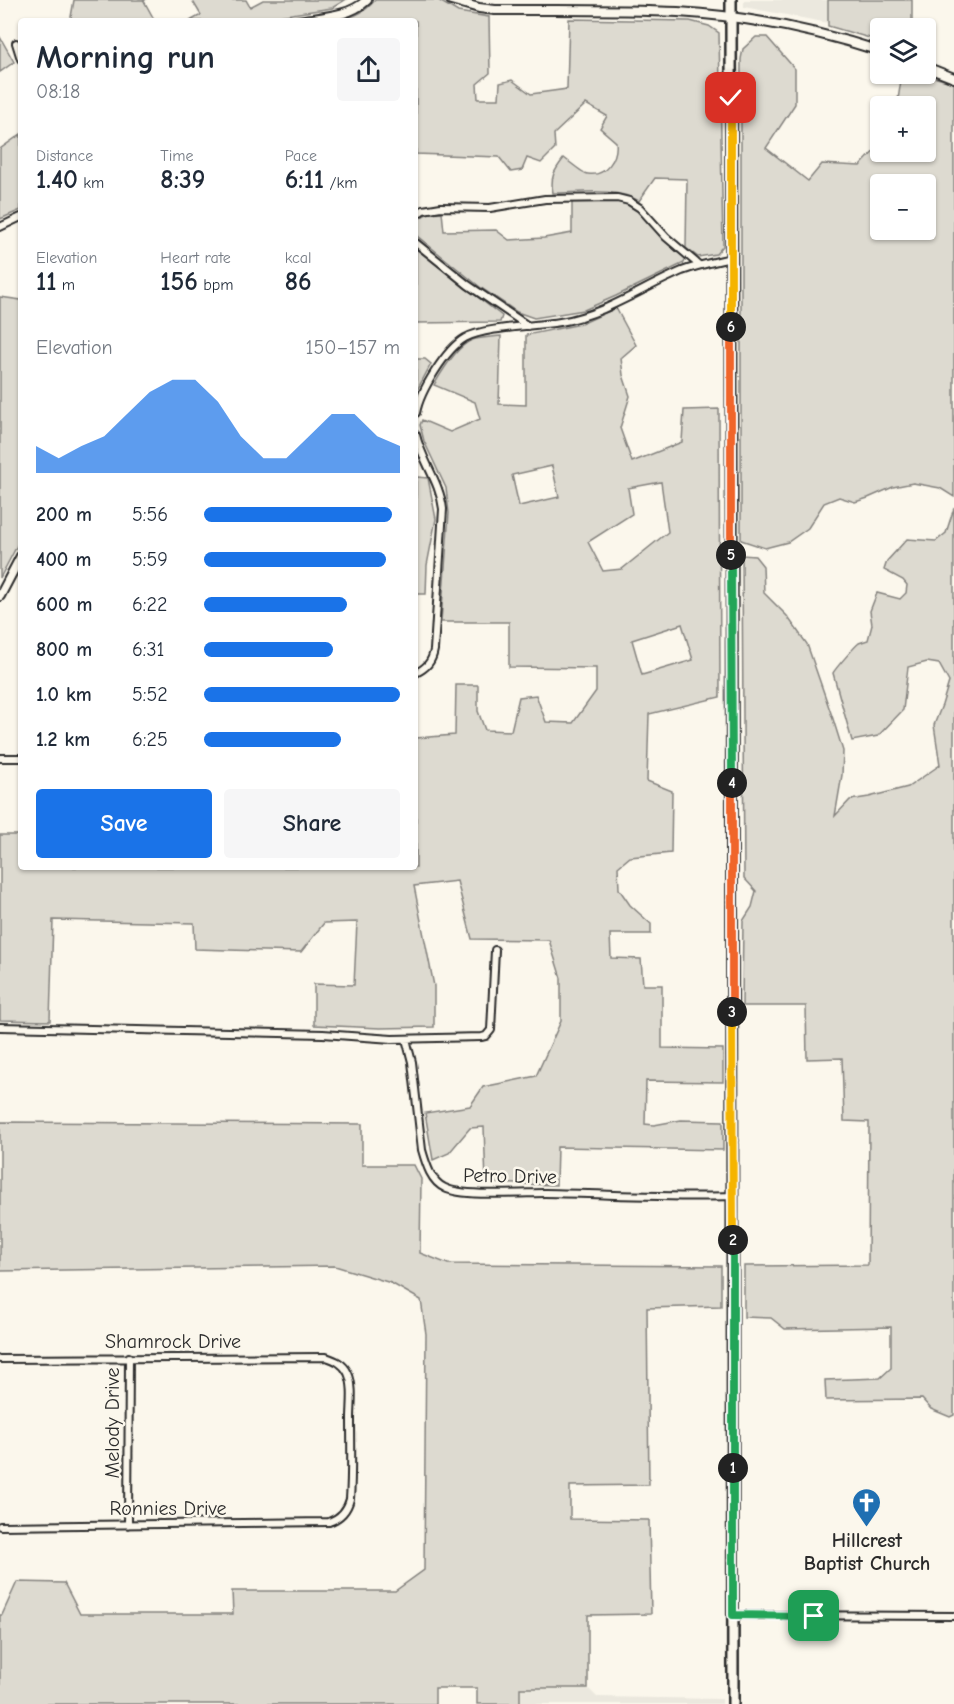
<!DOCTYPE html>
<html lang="en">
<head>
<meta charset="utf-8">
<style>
  body { margin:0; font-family:"Comic Neue",sans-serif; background:#f6f6f7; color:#1f2937; height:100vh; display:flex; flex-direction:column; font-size:22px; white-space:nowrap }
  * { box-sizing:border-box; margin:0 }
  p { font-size:20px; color:#747a83 }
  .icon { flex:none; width:33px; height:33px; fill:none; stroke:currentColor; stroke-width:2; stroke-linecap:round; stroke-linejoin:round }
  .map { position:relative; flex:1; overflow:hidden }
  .side { position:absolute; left:18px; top:18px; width:400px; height:852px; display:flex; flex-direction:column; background:#fff; border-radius:6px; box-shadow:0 2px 4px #0004 }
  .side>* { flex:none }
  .buttons { position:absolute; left:870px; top:18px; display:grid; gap:12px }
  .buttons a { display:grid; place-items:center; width:66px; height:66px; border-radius:6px; background:#fff; box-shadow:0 2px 4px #0004; font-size:30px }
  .pin { position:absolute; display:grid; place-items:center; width:51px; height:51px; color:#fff; margin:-26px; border-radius:12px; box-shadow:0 3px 9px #0006 }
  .km { position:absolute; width:30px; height:30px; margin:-15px; border-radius:50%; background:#222; color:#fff; font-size:16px; line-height:30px; text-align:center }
  .round { display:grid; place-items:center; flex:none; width:63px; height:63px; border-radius:6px; background:#f6f6f7 }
  .head { display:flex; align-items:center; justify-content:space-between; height:102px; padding:0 18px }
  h1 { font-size:33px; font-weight:600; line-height:45px }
  .figures { display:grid; grid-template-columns:repeat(3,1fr); gap:9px; height:102px; padding:6px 18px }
  .figures div { display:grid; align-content:center }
  .figures b { font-size:26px; font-weight:600 }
  .figures small { font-size:16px; font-weight:400 }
  .figures p { font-size:16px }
  .chart { height:168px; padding:12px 18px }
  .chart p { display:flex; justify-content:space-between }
  .chart svg { width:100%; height:108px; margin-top:6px; fill:#1a73e8; opacity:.7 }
  .cta { display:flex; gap:12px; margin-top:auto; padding:12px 18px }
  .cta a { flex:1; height:69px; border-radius:6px; background:#1a73e8; color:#fff; font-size:24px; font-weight:600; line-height:69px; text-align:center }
  .cta a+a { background:#f6f6f7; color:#1f2937 }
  ul { padding:0 18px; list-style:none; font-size:20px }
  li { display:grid; grid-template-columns:96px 72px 1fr; align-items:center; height:45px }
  li i { height:15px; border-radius:8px; background:#1a73e8 }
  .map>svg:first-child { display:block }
  .built { fill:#ebe8de }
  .green { fill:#dddad0; stroke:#84827e; stroke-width:1.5; fill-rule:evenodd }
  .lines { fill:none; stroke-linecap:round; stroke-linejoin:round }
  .minor-casing { stroke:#2b2b2b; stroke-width:10 }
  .tertiary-casing { stroke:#2b2b2b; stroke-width:12 }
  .secondary-casing { stroke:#2b2b2b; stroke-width:14 }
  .minor { stroke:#fbf7ec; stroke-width:6 }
  .tertiary { stroke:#fbf7ec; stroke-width:8 }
  .secondary { stroke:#fbf7ec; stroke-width:9 }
  .split-1-casing { stroke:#fff; stroke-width:12 }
  .split-2-casing { stroke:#fff; stroke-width:12 }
  .split-3-casing { stroke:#fff; stroke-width:12 }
  .split-4-casing { stroke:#fff; stroke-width:12 }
  .split-5-casing { stroke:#fff; stroke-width:12 }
  .split-6-casing { stroke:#fff; stroke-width:12 }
  .split-7-casing { stroke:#fff; stroke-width:12 }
  .split-1 { stroke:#22a559; stroke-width:8 }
  .split-2 { stroke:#22a559; stroke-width:8 }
  .split-3 { stroke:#f5b400; stroke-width:8 }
  .split-4 { stroke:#f0652b; stroke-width:8 }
  .split-5 { stroke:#22a559; stroke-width:8 }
  .split-6 { stroke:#f0652b; stroke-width:8 }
  .split-7 { stroke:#f5b400; stroke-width:8 }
  .labels { text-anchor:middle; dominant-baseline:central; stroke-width:5; stroke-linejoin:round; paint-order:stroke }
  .street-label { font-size:20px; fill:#2b2b2b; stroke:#fbf7ec }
  .poi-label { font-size:20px; font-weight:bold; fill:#2b2b2b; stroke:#fbf7ec }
</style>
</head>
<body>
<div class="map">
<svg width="954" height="1704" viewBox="0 0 954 1704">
  <rect width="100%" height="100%" fill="#fbf7ec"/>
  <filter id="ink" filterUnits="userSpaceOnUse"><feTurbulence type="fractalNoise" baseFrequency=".0167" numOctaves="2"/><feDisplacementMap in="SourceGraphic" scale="12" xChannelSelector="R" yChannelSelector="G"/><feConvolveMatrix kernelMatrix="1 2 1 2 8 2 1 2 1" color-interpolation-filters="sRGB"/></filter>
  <g filter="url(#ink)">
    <!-- built -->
    <path class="built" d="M744,0H828V23L744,7Z
      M520,1688H588L597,1697L722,1699V1704H520Z"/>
    <!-- green -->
    <path class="green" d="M74,0H145L144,1L155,21H73L71,17Z
      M192,0H246L250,7L263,0H345L332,8L245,21H190L201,15Z
      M375,0H438L458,12L489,17L490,73L477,84L478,99H499L500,83L512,80L531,94L567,89L569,19L690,21L709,26L719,33L723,246L716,254L698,257L686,248L687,179L655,178L639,201C617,187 579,193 553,193C550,177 554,171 564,158C570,162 583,174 588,174C606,177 618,158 616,142L600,128L607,116L586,104L554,134L555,149L541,163L527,158L522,170L511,172L499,157L416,154V21H331C349,19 364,14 375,0Z
      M828,0H912V28H880V41L828,26Z
      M0,37L14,62L0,72Z
      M756,37H767L795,69V104L766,148L808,181L822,164L860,166L880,145V152H926V106H897L902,74H923L954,83V497L940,488L913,483L893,487L868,498L855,502L839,497L824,503L808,528L788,542L765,548L741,540V59L743,49ZM880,184H926V230H880Z
      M21,134V210L0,219V149Z
      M572,202H618L634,207L662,237L677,252L686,258L684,263L616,296L584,310L534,318L517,312L480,287L417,236L416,227L418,219L428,213L442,212L444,231L496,230L509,240L544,238L572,233Z
      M416,249L493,309L502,316L500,322L416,323Z
      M0,297L21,300V538L0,578Z
      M616,308L636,345L621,358L623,375L630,396L620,428L632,462L682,442L684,410L719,409L720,697L649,714L647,781L672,791L671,853L630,857L618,867L619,889L630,905L651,924V934H610L611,958L641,959L643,985H662V1048L723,1049V1082L646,1081L645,1124L654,1125L681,1120L723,1121V1150L557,1147L556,1185L486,1183L484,1127L470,1128L449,1153L433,1160L425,1113L470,1106L483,1087L536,1076L561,1021V978L549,940L472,939L457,881L414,886L434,986V1027L380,1028L314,1025V984L354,985L357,922L324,923L301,952L195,949L194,923L53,920L50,1021L0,1020V835H21V867H416V738L455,735L456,685H478V711L485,730L511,731L519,697L536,695L546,722L573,723L596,691V668L509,667V622H441L449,513L446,488L424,441L420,425L422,420L450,432L480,419L475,402L434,385C442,371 457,346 472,340C481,337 492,337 501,336L499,404L526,405V335L581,324ZM552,466L559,497L519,506L512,475ZM661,482L668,532L622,569L603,571L588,542L632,514L628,488ZM682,624L693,660L642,675L632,640Z
      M416,359H425L431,364L416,392Z
      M417,477L428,478L436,519L427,565L426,594H416V478Z
      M954,508V1415L950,1417L931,1409L922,1399L826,1400L825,1380L880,1378L891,1368V1327L785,1329L771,1318L744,1317V1266L868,1265L869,1122L844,1121L842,1058L807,1059L806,1006H742L743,921L752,907L756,891L744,878L742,555L755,556L763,566L764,593L787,616L807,644L833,719L843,751L842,775L835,816L850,800L869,797L908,787L940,765L934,725L942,705L949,682L939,664L927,662L908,667L903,710L878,736L852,741L833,673C835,669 855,646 859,643C862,642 865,641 868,640L872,625L870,611L877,593L900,599L906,593L907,585L903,580L884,570L887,561L907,539L936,541L946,533Z
      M0,1122L362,1124V1165H414L421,1179L420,1253L448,1264L721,1266V1306L647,1308L649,1485L570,1486V1519L649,1520L651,1614L588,1615V1688H520V1704H477V1688H435V1704H0V1615H2L17,1582L64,1583L80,1614H233L232,1591H395L424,1570L426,1334L421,1300L391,1283L335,1266L0,1271Z"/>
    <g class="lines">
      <defs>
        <path id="minor" d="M16,43L21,59
          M416,215L423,210L441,207L490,208L545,199L617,198L629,201L640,208L666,237L699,265
          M0,227L21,217
          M416,243L468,285L528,326
          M416,413C420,391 446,349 465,338C484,327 536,326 560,322C604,315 642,288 682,271C698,265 714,262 731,258
          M416,435C422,461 440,482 443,509L434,650C432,662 426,668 416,673
          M0,758H21
          M0,1027L323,1034L392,1039L482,1037L486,1036L491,1030L495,950
          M406,1039L412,1062L422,1150C426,1164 431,1182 445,1188C462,1197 523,1193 545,1193C608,1194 670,1198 733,1196
          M0,1359L326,1357C335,1360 343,1363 348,1373C354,1386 351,1405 351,1419C351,1446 352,1472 350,1499C347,1511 340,1518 329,1522L0,1526
          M128,1525L129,1357
          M733,1615L954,1616"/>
        <path id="tertiary" d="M451,0L479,8L495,10C556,10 618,9 678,12C747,16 815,30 880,51
          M298,21C322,17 349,17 367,0
          M926,67L954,78
          M0,596L21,556"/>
        <path id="secondary" d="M731,0L733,1704"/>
      </defs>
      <!-- minor casing -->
      <use href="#minor" class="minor-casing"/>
      <!-- tertiary casing -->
      <use href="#tertiary" class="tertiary-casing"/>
      <!-- secondary casing -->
      <use href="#secondary" class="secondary-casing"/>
      <!-- minor -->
      <use href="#minor" class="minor"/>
      <!-- tertiary -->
      <use href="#tertiary" class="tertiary"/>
      <!-- secondary -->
      <use href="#secondary" class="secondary"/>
    </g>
  </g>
  <g class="lines" filter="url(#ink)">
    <defs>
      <path id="split-1" d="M733,1468V1615L814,1616"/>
      <path id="split-2" d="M733,1240V1468"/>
      <path id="split-3" d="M732,1012L733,1240"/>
      <path id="split-4" d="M732,783V1012"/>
      <path id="split-5" d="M731,555L732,783"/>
      <path id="split-6" d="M731,327V555"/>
      <path id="split-7" d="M731,327V98"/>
    </defs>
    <!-- split-1 casing -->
    <use href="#split-1" class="split-1-casing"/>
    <!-- split-2 casing -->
    <use href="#split-2" class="split-2-casing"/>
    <!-- split-3 casing -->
    <use href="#split-3" class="split-3-casing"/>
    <!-- split-4 casing -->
    <use href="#split-4" class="split-4-casing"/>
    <!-- split-5 casing -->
    <use href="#split-5" class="split-5-casing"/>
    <!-- split-6 casing -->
    <use href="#split-6" class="split-6-casing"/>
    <!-- split-7 casing -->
    <use href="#split-7" class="split-7-casing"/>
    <!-- split-1 -->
    <use href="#split-1" class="split-1"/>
    <!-- split-2 -->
    <use href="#split-2" class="split-2"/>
    <!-- split-3 -->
    <use href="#split-3" class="split-3"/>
    <!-- split-4 -->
    <use href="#split-4" class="split-4"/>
    <!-- split-5 -->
    <use href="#split-5" class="split-5"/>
    <!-- split-6 -->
    <use href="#split-6" class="split-6"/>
    <!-- split-7 -->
    <use href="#split-7" class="split-7"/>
  </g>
  <!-- icons -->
  <defs>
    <symbol id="church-pin" viewBox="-11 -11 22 30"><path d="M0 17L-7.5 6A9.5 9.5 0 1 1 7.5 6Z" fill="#1f6fb2" stroke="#fbf7ec"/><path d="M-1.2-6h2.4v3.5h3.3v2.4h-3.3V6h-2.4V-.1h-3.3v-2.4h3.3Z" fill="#fff"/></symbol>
  </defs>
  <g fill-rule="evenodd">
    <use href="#church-pin" x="850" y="1486" width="33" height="45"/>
  </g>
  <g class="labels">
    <!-- street labels -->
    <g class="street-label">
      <text transform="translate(510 1176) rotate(1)">Petro Drive</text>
      <text x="173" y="1341">Shamrock Drive</text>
      <text transform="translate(112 1423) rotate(-90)">Melody Drive</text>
      <text x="168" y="1508">Ronnies Drive</text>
    </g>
    <!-- poi labels -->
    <g class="poi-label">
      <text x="867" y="1540">Hillcrest<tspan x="867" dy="23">Baptist Church</tspan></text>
    </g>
  </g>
</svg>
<div class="buttons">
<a><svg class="icon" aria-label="layers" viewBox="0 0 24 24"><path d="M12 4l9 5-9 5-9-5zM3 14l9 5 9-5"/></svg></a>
<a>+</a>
<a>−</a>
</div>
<div class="pin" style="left:814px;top:1616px;background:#1e9e55"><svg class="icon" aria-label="arrive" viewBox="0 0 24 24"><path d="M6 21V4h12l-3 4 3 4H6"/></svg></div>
<div class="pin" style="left:731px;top:98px;background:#d93025"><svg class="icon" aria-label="check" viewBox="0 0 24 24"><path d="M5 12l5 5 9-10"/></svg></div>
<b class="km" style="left:733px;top:1468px">1</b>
<b class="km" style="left:733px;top:1240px">2</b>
<b class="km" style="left:732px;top:1012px">3</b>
<b class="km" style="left:732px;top:783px">4</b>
<b class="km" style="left:731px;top:555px">5</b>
<b class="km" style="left:731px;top:327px">6</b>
<section class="side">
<div class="head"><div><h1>Morning run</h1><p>08:18</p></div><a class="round"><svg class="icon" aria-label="share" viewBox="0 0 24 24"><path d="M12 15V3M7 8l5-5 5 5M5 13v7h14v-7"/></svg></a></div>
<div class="figures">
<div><p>Distance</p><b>1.40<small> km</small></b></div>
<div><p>Time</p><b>8:39</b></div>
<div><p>Pace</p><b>6:11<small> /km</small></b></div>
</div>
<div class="figures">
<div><p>Elevation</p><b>11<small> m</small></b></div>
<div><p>Heart rate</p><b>156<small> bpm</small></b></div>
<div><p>kcal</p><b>86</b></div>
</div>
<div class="chart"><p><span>Elevation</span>150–157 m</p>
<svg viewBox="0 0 160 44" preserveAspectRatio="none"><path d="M0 44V33L10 38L20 33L30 29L40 20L50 11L60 6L70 6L80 15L90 29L100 38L110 38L120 29L130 20L140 20L150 29L160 33V44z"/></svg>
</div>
<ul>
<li><b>200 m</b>5:56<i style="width:96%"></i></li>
<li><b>400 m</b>5:59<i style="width:93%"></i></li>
<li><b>600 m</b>6:22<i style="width:73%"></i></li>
<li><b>800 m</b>6:31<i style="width:66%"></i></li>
<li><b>1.0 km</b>5:52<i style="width:100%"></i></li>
<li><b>1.2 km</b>6:25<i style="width:70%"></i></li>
</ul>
<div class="cta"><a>Save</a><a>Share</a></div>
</section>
</div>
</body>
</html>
